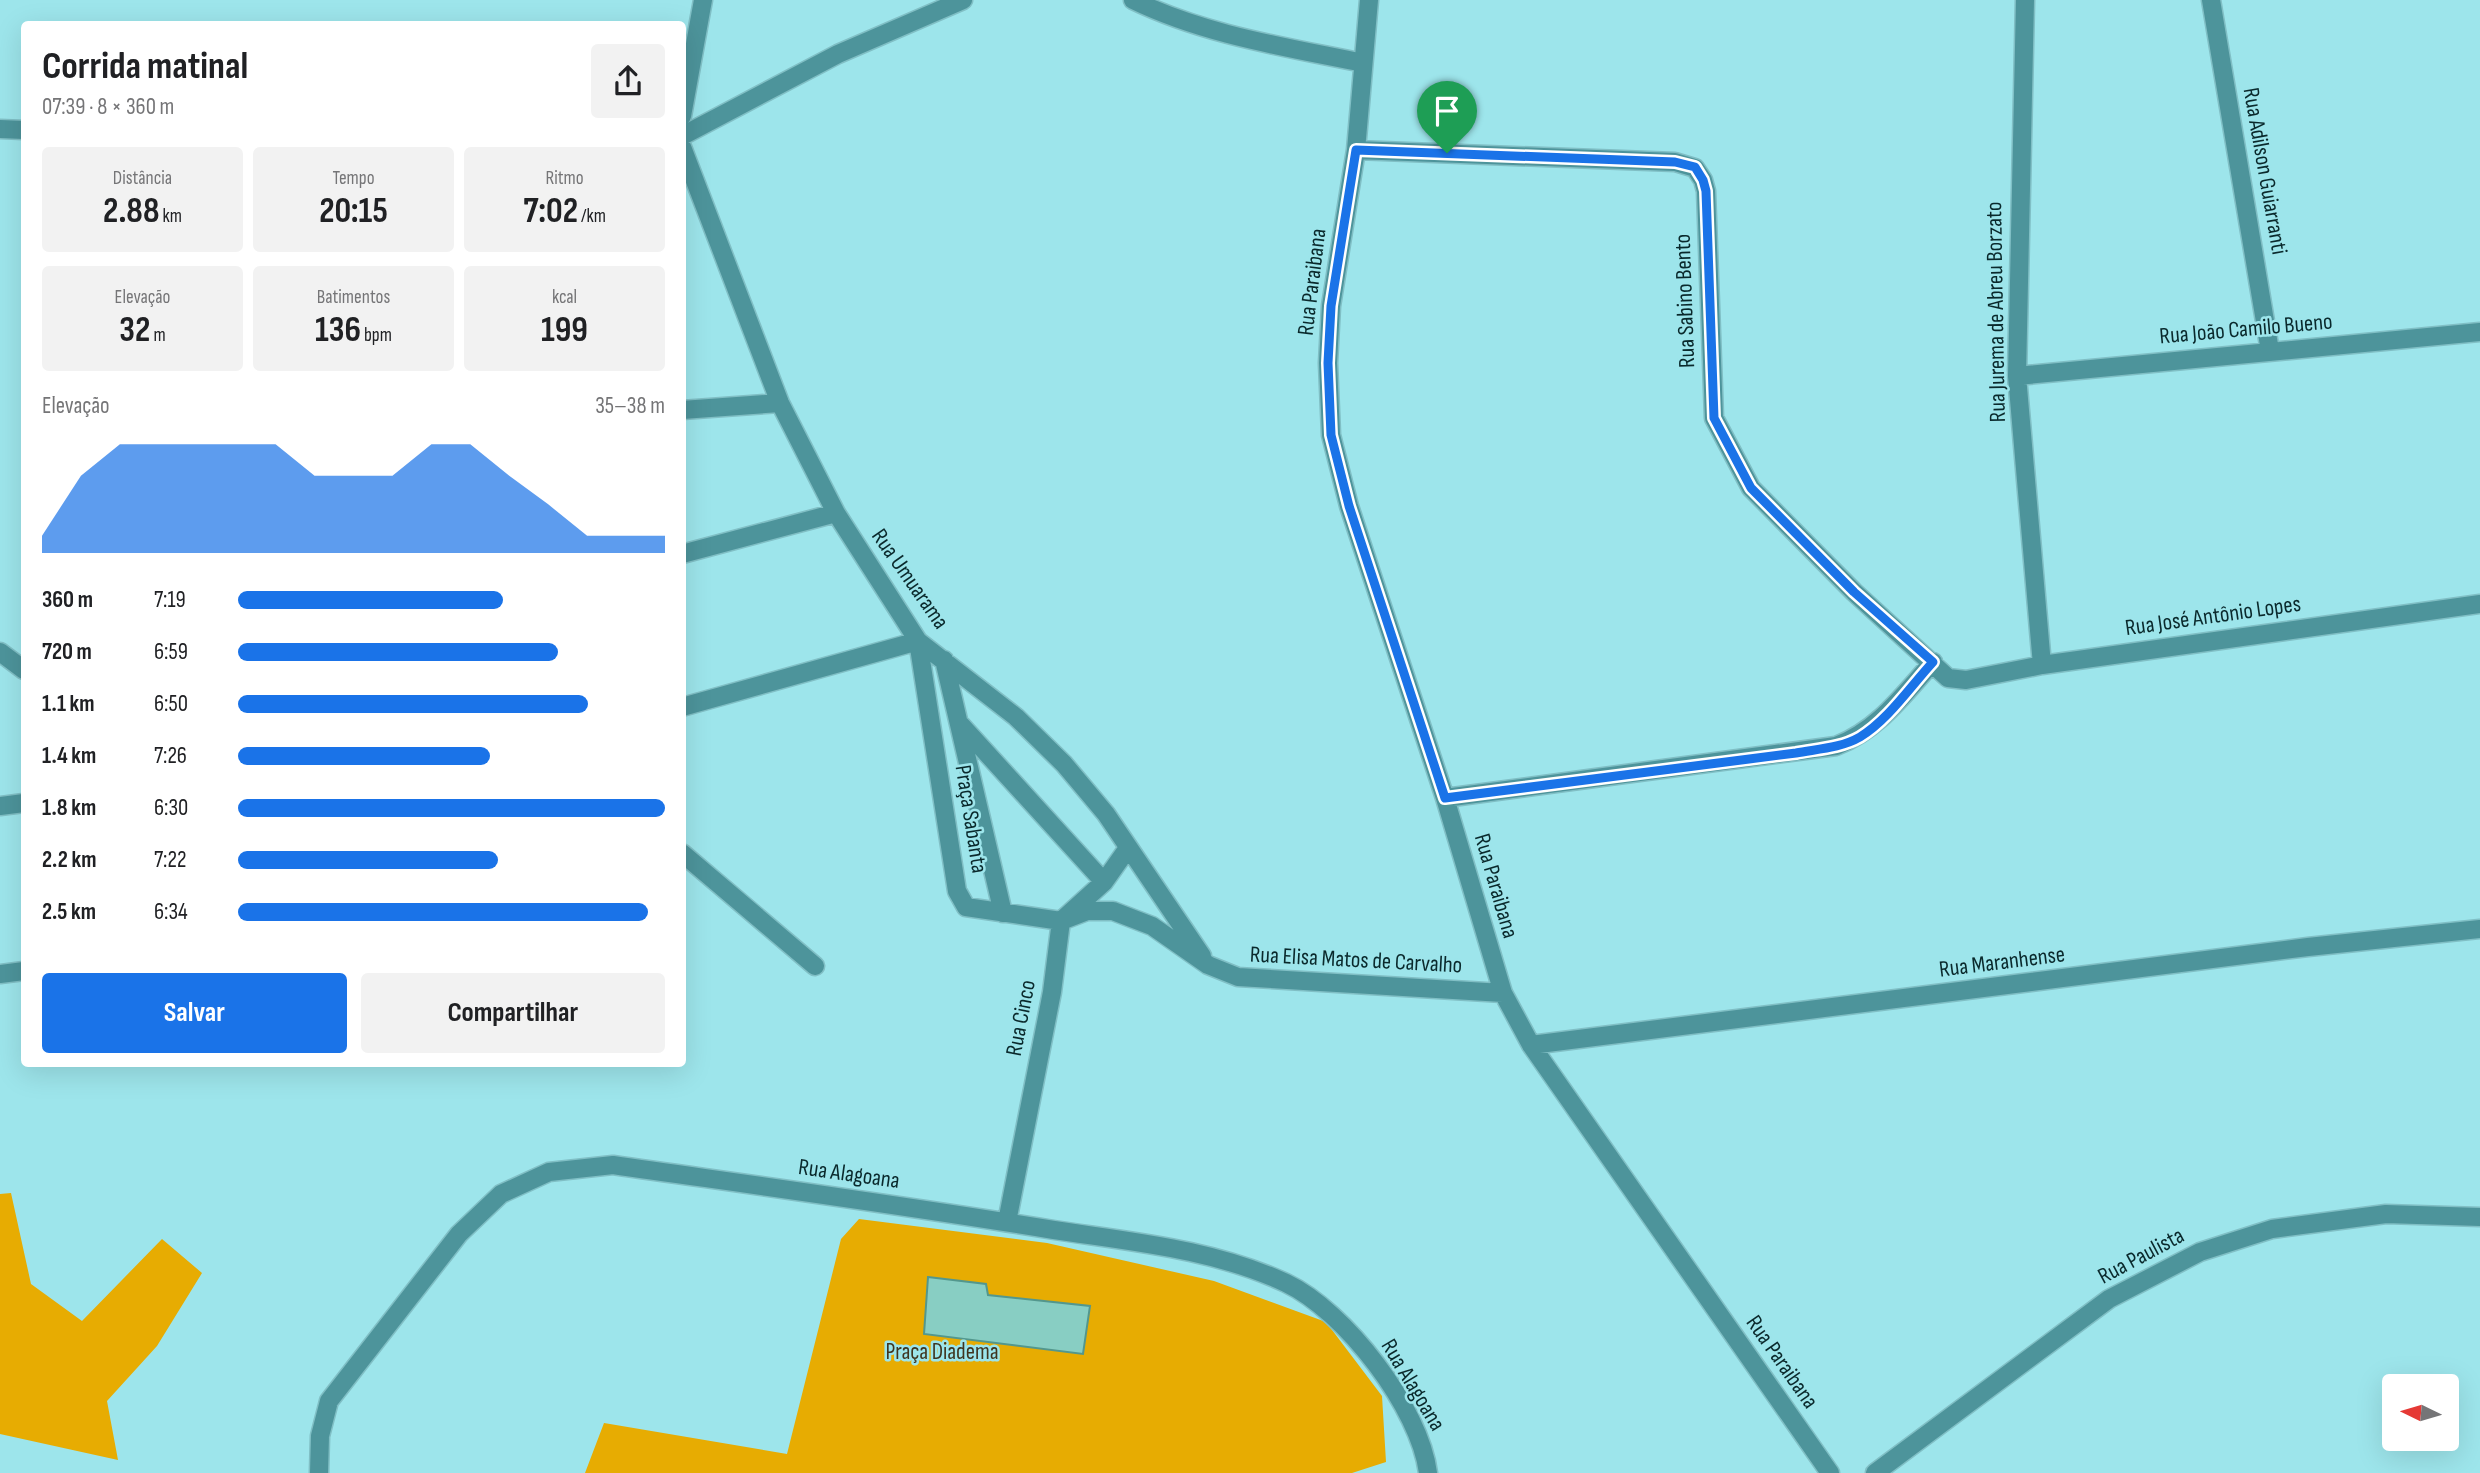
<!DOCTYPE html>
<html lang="pt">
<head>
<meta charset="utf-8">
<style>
  body { margin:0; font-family:"Sofia Sans Condensed",sans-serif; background:#f2f2f2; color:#202124; height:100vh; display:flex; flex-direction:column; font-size:26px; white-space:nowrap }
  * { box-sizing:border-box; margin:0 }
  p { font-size:23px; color:#757577 }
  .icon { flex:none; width:38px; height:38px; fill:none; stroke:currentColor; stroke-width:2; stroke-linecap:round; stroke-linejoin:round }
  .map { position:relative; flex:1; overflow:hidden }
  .panel { position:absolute; left:21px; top:21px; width:665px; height:1046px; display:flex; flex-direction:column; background:#fff; border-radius:7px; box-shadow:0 7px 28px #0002 }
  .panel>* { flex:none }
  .needle { width:46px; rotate:275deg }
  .tools { position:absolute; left:2382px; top:1374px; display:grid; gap:14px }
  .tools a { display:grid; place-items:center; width:77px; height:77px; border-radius:7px; background:#fff; box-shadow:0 7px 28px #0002; font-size:35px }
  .pin { position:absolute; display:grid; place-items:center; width:60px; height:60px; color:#fff; margin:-72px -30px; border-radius:50% 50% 50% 0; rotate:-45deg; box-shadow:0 0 7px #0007 }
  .pin .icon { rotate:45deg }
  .round { display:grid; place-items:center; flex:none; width:74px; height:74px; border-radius:7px; background:#f2f2f2 }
  .head { display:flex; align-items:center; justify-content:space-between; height:119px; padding:0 21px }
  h1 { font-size:38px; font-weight:700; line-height:52px }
  .metrics { display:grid; grid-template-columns:repeat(3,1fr); gap:10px; height:119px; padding:7px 21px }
  .metrics div { display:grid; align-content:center; border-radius:7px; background:#f2f2f2; text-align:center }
  .metrics b { font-size:35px; font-weight:700 }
  .metrics small { font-size:19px; font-weight:400 }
  .metrics p { font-size:19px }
  .chart { height:196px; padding:14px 21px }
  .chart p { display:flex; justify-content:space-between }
  .chart svg { width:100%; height:126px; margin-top:7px; fill:#1a73e8; opacity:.7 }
  .cta { display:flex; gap:14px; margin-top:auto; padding:14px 21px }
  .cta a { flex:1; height:80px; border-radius:7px; background:#1a73e8; color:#fff; font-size:28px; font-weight:700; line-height:80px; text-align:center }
  .cta a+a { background:#f2f2f2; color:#202124 }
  ul { padding:0 21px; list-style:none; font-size:23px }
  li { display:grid; grid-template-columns:112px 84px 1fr; align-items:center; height:52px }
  li i { height:18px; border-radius:9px; background:#1a73e8 }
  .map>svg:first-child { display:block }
  .green { fill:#e7ac02 }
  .building { fill:#88cec3; stroke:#53978d; stroke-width:2 }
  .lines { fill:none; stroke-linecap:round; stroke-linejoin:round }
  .minor-casing { stroke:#80bfc5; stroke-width:21 }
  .minor { stroke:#4d949b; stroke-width:18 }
  .route-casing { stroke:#fff; stroke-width:14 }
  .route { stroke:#1a73e8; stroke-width:9 }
  .labels { text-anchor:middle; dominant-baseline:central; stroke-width:5; stroke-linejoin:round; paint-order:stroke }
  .street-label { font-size:23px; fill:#0a292c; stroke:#9de5eb }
  .park-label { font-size:23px; fill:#3f341f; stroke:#9de5eb }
</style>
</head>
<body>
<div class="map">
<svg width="2480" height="1473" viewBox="0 0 2480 1473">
  <rect width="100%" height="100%" fill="#9de5eb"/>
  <!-- green -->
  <path class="green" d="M11,1193L31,1284L82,1321L162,1239L202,1273L157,1346L107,1401L118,1460L0,1434V1194Z
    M859,1219L1047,1243L1214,1281L1326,1322L1382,1396L1386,1462L1352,1473H585L604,1423L787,1454L841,1239Z"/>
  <!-- building -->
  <path class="building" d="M928,1277L986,1284L988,1295L1090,1306L1083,1354L924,1334Z"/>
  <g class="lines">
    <defs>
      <path id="minor" d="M1133,0C1205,35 1286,47 1363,63
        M1369,0L1356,150L1331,306L1328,363L1331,435L1349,506L1445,798L1503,993L1531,1045L1830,1473
        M2025,0L2017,376L2042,665
        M2211,0L2270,351
        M682,116L703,0
        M0,129L24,130
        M682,136L838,54L963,0
        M682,147L780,403L836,513L918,641L1016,717L1064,764L1106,814L1202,956
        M1356,150L1675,162L1695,168L1703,180L1706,191L1714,418L1751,488L1854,592L1948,678L1966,680L2042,665L2480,604
        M2017,376L2480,332
        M682,410L780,403
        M682,554L836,513
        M0,652L24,670
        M944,660L1003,913
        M682,707L918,641L957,891L966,907L1061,921L1087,911H1113L1152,926L1208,965L1238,977L1503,993
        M961,725L1104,882
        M1445,798L1836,746C1878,730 1903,695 1933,662
        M0,806L24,803
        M682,853L815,966
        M0,974L24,971
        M1531,1045L2308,947L2480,929
        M1007,1222L1052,992L1061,921L1104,882L1128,848
        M319,1473L320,1436L329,1401L459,1234L501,1194L549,1172L613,1165C760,1186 908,1206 1054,1230C1133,1242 1213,1249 1286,1283C1345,1311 1420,1408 1428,1473
        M1875,1473L2109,1299L2200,1252L2272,1229L2386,1214L2480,1217"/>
    </defs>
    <!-- minor casing -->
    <use href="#minor" class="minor-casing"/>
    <!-- minor -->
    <use href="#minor" class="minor"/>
  </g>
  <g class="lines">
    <defs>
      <path id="route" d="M1356,150L1675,162L1695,167L1703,180L1706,191L1714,418L1751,488L1854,592L1933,662C1910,687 1888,720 1860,737C1841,748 1817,749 1796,753L1445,798L1349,506L1331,435L1328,363L1331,306Z"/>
    </defs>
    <!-- route casing -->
    <use href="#route" class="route-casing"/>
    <!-- route -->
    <use href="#route" class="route"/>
  </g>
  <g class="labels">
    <!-- street labels -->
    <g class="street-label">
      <text transform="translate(2265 171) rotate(80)">Rua Adilson Guiarranti</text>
      <text transform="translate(1312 282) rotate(-83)">Rua Paraibana</text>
      <text transform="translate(1685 301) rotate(-92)">Rua Sabino Bento</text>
      <text transform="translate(1996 312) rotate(-91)">Rua Jurema de Abreu Borzato</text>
      <text transform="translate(2246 329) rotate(-5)">Rua João Camilo Bueno</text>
      <text transform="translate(910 579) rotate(55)">Rua Umuarama</text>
      <text transform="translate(2213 616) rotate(-8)">Rua José Antônio Lopes</text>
      <text transform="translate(971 819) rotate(81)">Praça Sabanta</text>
      <text transform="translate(1496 886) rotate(74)">Rua Paraibana</text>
      <text transform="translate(1356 960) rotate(3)">Rua Elisa Matos de Carvalho</text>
      <text transform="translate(2002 962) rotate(-7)">Rua Maranhense</text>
      <text transform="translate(1021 1018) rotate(-79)">Rua Cinco</text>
      <text transform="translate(849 1174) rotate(8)">Rua Alagoana</text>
      <text transform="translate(2141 1256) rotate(-28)">Rua Paulista</text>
      <text transform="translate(1782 1362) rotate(55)">Rua Paraibana</text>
      <text transform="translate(1413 1385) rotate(59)">Rua Alagoana</text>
    </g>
    <!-- park labels -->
    <g class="park-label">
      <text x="942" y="1352">Praça Diadema</text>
    </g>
  </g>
</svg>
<div class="tools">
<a><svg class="needle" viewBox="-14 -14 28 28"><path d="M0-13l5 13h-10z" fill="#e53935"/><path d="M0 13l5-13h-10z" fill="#757577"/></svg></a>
</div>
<div class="pin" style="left:1447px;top:153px;background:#1e9e55"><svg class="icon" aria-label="arrive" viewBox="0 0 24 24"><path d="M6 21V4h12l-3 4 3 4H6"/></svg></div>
<section class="panel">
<div class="head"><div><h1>Corrida matinal</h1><p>07:39 · 8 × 360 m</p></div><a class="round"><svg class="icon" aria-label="share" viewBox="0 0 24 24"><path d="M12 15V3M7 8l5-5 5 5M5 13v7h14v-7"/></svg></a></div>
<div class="metrics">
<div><p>Distância</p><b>2.88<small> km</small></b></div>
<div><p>Tempo</p><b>20:15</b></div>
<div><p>Ritmo</p><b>7:02<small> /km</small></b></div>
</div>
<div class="metrics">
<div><p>Elevação</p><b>32<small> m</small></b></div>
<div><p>Batimentos</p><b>136<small> bpm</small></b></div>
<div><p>kcal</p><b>199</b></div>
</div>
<div class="chart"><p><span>Elevação</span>35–38 m</p>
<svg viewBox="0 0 160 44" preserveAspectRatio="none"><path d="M0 44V38L10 17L20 6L30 6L40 6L50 6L60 6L70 17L80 17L90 17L100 6L110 6L120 17L130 27L140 38L150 38L160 38V44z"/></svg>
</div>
<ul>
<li><b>360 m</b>7:19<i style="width:62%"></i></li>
<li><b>720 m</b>6:59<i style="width:75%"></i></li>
<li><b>1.1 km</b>6:50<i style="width:82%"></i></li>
<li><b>1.4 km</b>7:26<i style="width:59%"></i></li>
<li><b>1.8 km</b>6:30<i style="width:100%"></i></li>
<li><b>2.2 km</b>7:22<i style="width:61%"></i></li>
<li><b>2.5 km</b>6:34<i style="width:96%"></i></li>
</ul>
<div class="cta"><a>Salvar</a><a>Compartilhar</a></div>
</section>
</div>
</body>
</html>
